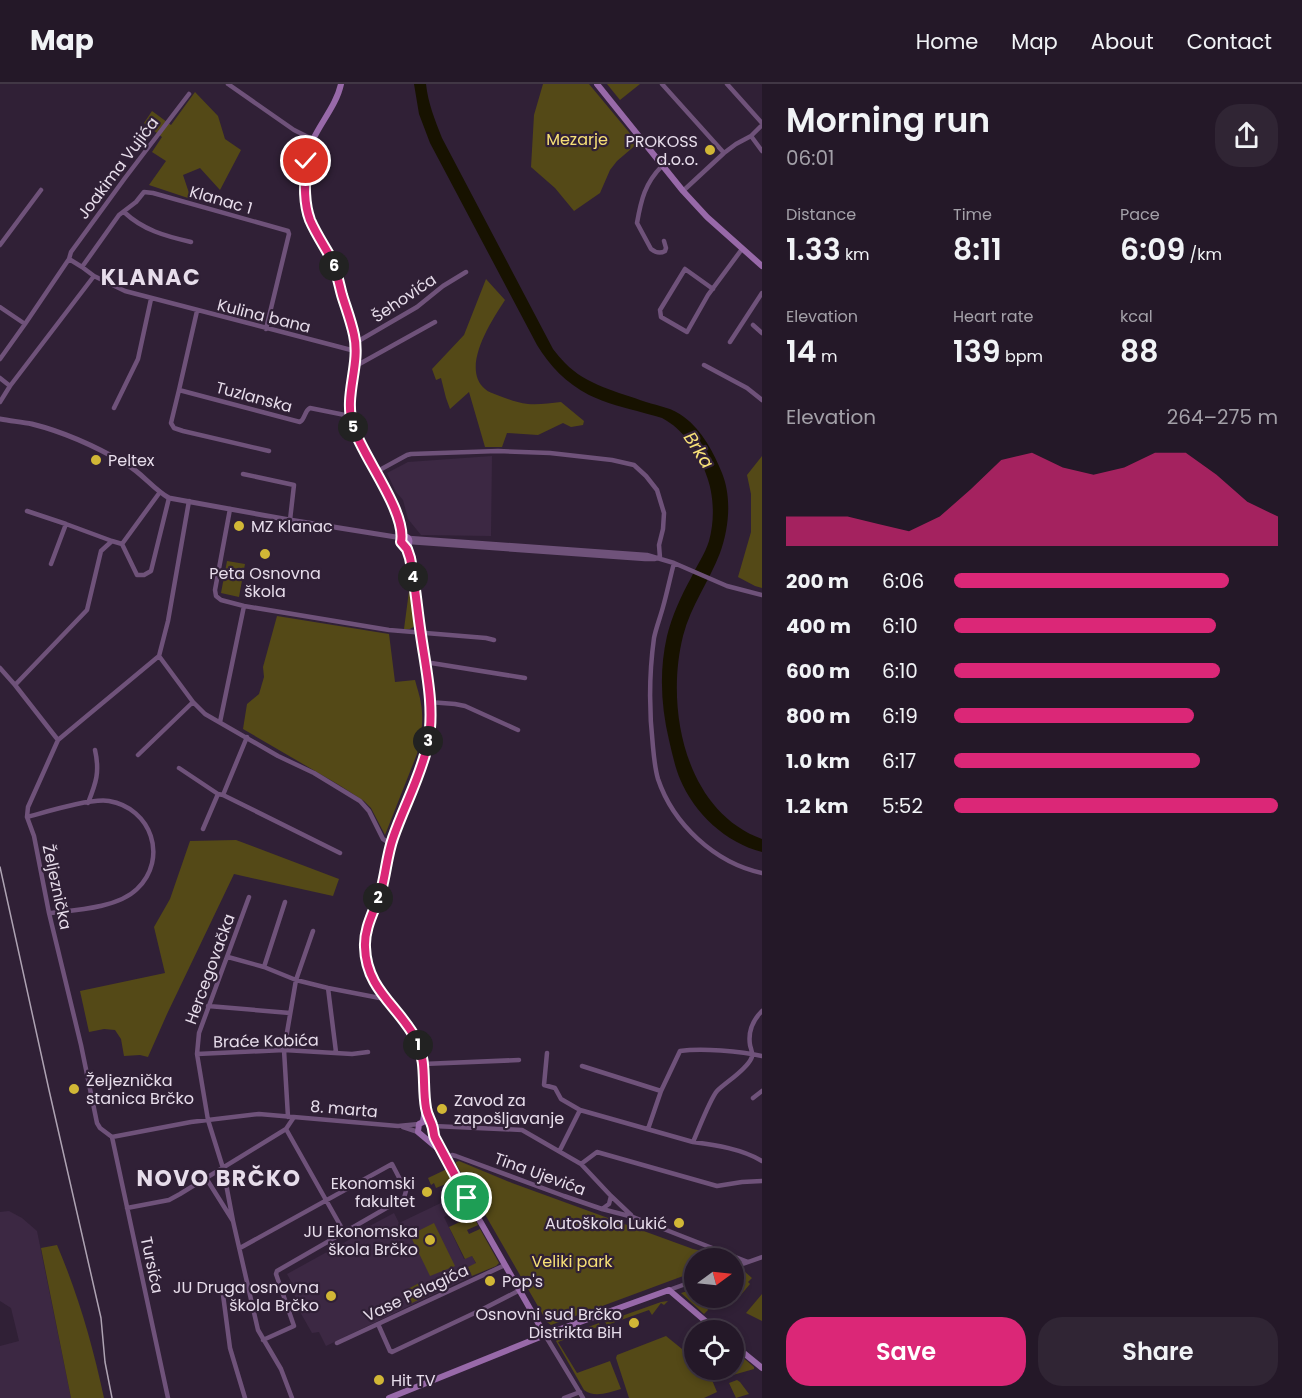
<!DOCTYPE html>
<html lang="en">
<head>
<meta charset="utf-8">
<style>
  body { margin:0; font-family:Poppins,sans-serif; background:#302534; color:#f1f3f6; height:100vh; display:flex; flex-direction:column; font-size:22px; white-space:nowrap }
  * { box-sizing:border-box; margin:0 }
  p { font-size:20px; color:#a3a0a8 }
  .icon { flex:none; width:33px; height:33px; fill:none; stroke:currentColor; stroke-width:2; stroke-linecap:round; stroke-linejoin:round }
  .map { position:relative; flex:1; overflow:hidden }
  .sheet { display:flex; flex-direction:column; background:#241828; width:540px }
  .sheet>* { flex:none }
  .needle { width:39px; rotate:75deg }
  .fabs { position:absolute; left:684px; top:1164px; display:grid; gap:12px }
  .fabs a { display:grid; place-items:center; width:60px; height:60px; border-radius:50%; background:#241828; box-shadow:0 3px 9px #0003,0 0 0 2px #413745; font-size:30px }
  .pin { position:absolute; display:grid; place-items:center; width:51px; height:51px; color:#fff; margin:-26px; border:3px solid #fff; border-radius:50%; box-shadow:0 2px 6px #0007 }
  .km { position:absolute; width:30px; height:30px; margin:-15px; border-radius:50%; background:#222; color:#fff; font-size:16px; line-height:30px; text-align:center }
  .round { display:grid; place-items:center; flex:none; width:63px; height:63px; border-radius:24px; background:#302534 }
  .summary { display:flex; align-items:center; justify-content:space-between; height:102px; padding:0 24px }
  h1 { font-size:33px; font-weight:600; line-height:45px }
  .stats { display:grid; grid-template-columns:repeat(3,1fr); gap:9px; height:102px; padding:6px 24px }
  .stats div { display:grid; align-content:center }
  .stats b { font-size:30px; font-weight:600 }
  .stats small { font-size:16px; font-weight:400 }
  .stats p { font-size:16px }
  .chart { height:168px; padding:12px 24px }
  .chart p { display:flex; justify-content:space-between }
  .chart svg { width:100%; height:108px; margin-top:6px; fill:#db2777; opacity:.7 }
  .primary-button { display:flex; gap:12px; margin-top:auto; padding:12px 24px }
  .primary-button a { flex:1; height:69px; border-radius:24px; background:#db2777; color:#fff; font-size:24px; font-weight:600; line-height:69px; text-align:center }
  .primary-button a+a { background:#302534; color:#f1f3f6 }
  ul { padding:0 24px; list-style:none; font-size:20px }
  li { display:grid; grid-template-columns:96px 72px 1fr; align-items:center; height:45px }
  li i { height:15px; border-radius:8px; background:#db2777 }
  header { display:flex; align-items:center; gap:36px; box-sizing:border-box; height:84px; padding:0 30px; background:#241828; border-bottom:2px solid #413745 }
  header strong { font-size:28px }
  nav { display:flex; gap:33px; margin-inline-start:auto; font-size:21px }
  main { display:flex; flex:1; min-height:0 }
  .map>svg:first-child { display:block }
  .built { fill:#3c2843 }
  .green { fill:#544917 }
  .water { fill:#171200 }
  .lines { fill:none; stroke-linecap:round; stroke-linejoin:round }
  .minor { stroke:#6f527a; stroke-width:4.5 }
  .tertiary { stroke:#6f527a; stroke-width:5 }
  .secondary { stroke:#9869a9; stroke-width:6 }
  .rail { stroke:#aea3b3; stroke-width:1.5 }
  .route-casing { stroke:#fff; stroke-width:12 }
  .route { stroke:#db2777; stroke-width:8 }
  .poi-dot { fill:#d1b736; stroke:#302036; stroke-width:2 }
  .labels { text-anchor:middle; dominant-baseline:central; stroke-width:4.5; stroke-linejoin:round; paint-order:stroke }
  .park-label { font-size:16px; fill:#f7e076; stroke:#302036 }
  .poi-label { font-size:16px; fill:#e7ddeb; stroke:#302036; text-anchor:end }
  .street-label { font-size:16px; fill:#e7ddeb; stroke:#302036 }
  .water-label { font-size:18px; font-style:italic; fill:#f9e278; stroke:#302036 }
  .district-label { font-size:22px; font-weight:bold; letter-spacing:1.5px; fill:#e7ddeb; stroke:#302036 }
</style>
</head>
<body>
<header>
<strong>Map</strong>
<nav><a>Home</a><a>Map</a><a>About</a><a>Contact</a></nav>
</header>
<main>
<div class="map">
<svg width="762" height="1314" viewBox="0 0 762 1314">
  <rect width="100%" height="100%" fill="#302036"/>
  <!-- built -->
  <path class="built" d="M492,372L491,452L421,451L408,435L403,416L396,408L387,389L408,378Z
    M445,1117L451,1129L444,1133L464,1175L472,1172L476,1180L468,1183L472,1192L326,1262L319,1248L312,1249L295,1219L298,1217L292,1207L295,1205L287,1190L365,1147L364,1145L394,1129L399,1139Z
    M9,1127L22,1134L37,1147L71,1314H0V1262L19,1257L11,1224L0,1217V1128Z"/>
  <!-- green -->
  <path class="green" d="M543,0H589L638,59L617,77L610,86L600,109L574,127L555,104L531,83L534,31Z
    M607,0H640L620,16Z
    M195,8L218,32L225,55L241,66L220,106L200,84L183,91L191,115L149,101L166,77L152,68L162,53L144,39L152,27L171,41Z
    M486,195L505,216C492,236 460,284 485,305C488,308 493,309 497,311C508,315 517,319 528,320C539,321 550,319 561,318L584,337L583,341L571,343L563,339L538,351L507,349L502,363H485L469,308L450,325L446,314L441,294L436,296L432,285L464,251Z
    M762,372V504L755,502L738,493L751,448V410L747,391Z
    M227,477L245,480L239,513L221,509Z
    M409,507H411L415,542L410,545H404Z
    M277,532L389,550L395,598L415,596C417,604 420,612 421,620C424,636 421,655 417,670L385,751L371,724L364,717L339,701L243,645L247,620L259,610L264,593L263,583Z
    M236,756L339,795L333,812L234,790L167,930L148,973L140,971L124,972L121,955L115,946L104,945L89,948L80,907L165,889L154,843L170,815L190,757Z
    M459,1077L512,1099L693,1165L702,1167H709L722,1172L723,1174H694V1188L551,1241L547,1238L456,1080V1078Z
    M447,1085L453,1097L436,1104L434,1099L431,1101L428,1094Z
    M456,1102L462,1114L448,1122L442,1110Z
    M467,1125L470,1126L478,1141L467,1146L469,1150L480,1145L499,1179L496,1182L472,1192L468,1183L476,1179L472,1172L465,1175L449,1143L462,1137L464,1127Z
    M434,1139L455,1182L430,1192L410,1151Z
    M57,1161C78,1210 93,1262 104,1314H71L41,1164Z
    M744,1187L752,1194L748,1198L750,1200L740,1212L734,1213V1190Z
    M421,1198L428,1211L408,1221L402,1208Z
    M694,1205V1214H712L704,1216L708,1226L704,1230L681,1209Z
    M762,1210V1237L746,1229Z
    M668,1217L664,1221L661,1219L652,1231L649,1226L607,1241L605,1238L661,1218Z
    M599,1239L600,1242L558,1258L577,1289L610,1277L621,1305C608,1309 594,1314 584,1306L556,1257L559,1254Z
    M666,1252L682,1265L687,1260L694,1267V1286H703L708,1297L712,1296L717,1308L704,1314H629L616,1274L617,1271Z
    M734,1266L754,1283V1285L733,1291H731L727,1286H734Z
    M737,1296L740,1298L749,1310L736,1314L729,1299Z"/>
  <!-- water -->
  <path class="water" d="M414,0H426C428,19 435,36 442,54L553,265C557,270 561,275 565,279C586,301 618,308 646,318C659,322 673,324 684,333C702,346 714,369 722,389C732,414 729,444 720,469C709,498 691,521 683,552C665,624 685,727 762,755V768C726,759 694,729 680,695C675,683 672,669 669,656C661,622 659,587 667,552C672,532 681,512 691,494C697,481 705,470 709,457C715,436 714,410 706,390C699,368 683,345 662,334C657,332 650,331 644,329C626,324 605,319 589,311C566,299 550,282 537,261L430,59L419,30Z"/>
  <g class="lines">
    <!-- minor -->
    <path class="minor" d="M228,0L294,46L312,55
      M662,0L724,69
      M727,0L762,39
      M751,52L762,67
      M662,82C645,99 641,116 637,139L651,165C656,169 660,170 665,167L666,164L664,157
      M683,107L724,69L736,60L751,52L762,41
      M124,128C143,146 165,152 191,158
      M0,161L41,106
      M69,175L82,183L94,192L125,207L355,267
      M82,183L119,131L136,118L144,108L153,109L288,147L289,150L266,245
      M713,205L685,185L660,226L661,233L687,248L708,211L742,165
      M0,223L25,240
      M753,241L762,249
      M730,258L762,209
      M355,259L417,223L443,202L466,188
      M0,275L25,240L69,175L71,168L125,94L189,10
      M704,281L747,304L762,316
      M354,283L435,238
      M0,294L10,302
      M179,306L197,227
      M0,318L10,302L94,192
      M114,324L138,275L151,215
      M269,367L183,347L174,344L171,339L179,306L300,338C306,334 304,327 310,324L350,332
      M376,388L407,371L411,370L498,367L550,369L612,376L634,381L646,392L657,406L664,429L663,445L659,461L660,474
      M243,390L294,401L290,436
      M189,417L168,537L159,572L58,656L28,723L27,733L34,752L49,829L81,961L97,1039L100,1044L112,1053L191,1038L259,1030L398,1042L419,1040
      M230,425L215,506L216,512L221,516L244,522L389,546L486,554L494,556
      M27,427L66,440L112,457
      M409,454L647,471L674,479L727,502L762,511
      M409,458L645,475H655
      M122,460L137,491H144L151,487L169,414
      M674,479C670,494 667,509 663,523C660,534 656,544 654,554C649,590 649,627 653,663C654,674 655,685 658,695C673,740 715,779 762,789
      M51,480L66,440
      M159,572L193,618L205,630L278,672L314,689L360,717L369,727L383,755L391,760
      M425,578L525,594
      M0,584L15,601L58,656
      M15,601L87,526L101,467L112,457L122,460L160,408
      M429,618L455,620L465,622L518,646
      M220,638L244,522
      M138,671L193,618
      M179,684L218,710L223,711L340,769
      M223,711L247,653
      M88,719C96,699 100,688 95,666
      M27,733C46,728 91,714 109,717C151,724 169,774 137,805C118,824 75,826 49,829
      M203,745L218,710
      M228,873L264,883L296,896L328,904L385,915
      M264,883L285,818
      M328,904L336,968
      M208,922L290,929
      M547,969L544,1001L555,1004L561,1015L580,1026L560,1066
      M197,970L284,966L352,970L368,968
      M423,980L519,976
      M582,982L661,1007
      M753,1014L762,1007
      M580,1026L693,1058C716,1061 742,1065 762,1077
      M288,1033L284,966L296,896L313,847
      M433,1042L522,1046L581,1080L611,1112L631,1131
      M403,1043L418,1048
      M286,1045L344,1148
      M648,1045L661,1007L680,967C701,964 741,967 762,972
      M112,1053L168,1314
      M693,1058C698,1047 710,1015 717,1007C726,998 745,987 751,975C754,970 751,966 750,961C748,948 753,936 762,927
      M448,1078V1073L452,1071L456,1072L564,1112L602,1125L633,1133L748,1178
      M581,1080L597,1068L717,1102L742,1098L762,1097
      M206,1094L233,1137L258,1246L281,1285L292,1314
      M127,1124L169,1116L180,1110L286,1045L294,1033
      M602,1125L609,1120L611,1112
      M233,1137L223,1084L208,1036L197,970L199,949L249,813
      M240,1164L392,1080L406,1107L404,1114L402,1115L277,1187L276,1190L294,1242L263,1256
      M734,1183L762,1173
      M222,1203L230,1264L245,1314
      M669,1206L694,1197
      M378,1240L390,1267L392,1268L483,1225L520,1206
      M545,1251L583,1314
      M337,1259L505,1181
      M564,1314L580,1308"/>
    <!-- tertiary -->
    <path class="tertiary" d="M0,335C11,337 22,338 32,340C64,348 97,363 126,380C142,389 153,405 169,414L290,436L402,454"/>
    <!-- secondary -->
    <path class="secondary" d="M341,0C335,28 309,49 306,79C304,98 303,119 311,137C317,151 326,164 332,178C337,189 339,201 343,213C347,226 352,239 354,252C361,282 345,312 353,343L392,420L400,442L402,453
      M597,0L683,107L707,133L762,182
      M400.5 457a4.5 4.5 0 1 1 9 0a4.5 4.5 0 1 1-9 0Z
      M409,459V474C415,499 417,525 421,550C425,585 435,624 428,659C421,691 404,722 393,753C387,770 386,789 381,806C375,827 364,845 365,867C367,905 400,924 416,956C423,970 424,985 425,1001C425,1012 426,1025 423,1037
      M426,1027L433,1042L432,1047L435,1055L448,1081L545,1251
      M425,1037L419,1040L418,1048L437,1064
      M734,1261L762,1284
      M389,1314L555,1247L669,1206L716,1246"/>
    <!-- rail -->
    <path class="rail" d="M0,783L49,1006L101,1234L105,1278L112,1314"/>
  </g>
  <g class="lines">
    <defs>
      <path id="route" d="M306,77C305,97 303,117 310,136C316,150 325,163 332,176C337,188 339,200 342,211C346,224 351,237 354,251C361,281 343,312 353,342C362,372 407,428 401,458L407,465L410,474C415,499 417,525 421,551C426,586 435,624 428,659C421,692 404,722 393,754C387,771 386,789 381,807C375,826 364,843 365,863C366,906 400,923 417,957C427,979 422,1002 426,1024C427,1031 430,1035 432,1041C434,1046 433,1050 435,1054L467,1114"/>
    </defs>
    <!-- route casing -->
    <use href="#route" class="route-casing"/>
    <!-- route -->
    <use href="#route" class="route"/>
  </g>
  <!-- markers -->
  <g class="poi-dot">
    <circle cx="710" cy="66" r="6"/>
    <circle cx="96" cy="376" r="6"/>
    <circle cx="239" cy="442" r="6"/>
    <circle cx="265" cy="470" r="6"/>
    <circle cx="74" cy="1005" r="6"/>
    <circle cx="442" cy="1025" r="6"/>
    <circle cx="427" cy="1108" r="6"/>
    <circle cx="679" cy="1139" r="6"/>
    <circle cx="430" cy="1156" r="6"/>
    <circle cx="490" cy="1197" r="6"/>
    <circle cx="331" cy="1212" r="6"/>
    <circle cx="634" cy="1239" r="6"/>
    <circle cx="379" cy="1296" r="6"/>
  </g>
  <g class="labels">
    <!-- park labels -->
    <g class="park-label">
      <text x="577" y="55">Mezarje</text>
      <text x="572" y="1177">Veliki park</text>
    </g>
    <!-- poi labels -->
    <g class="poi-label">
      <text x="698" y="57">PROKOSS<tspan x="698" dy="18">d.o.o.</tspan></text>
      <text x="108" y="376" text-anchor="start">Peltex</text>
      <text x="251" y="442" text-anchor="start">MZ Klanac</text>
      <text x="265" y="489" text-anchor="middle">Peta Osnovna<tspan x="265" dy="18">škola</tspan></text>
      <text x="86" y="996" text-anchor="start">Željeznička<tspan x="86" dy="18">stanica Brčko</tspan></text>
      <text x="454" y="1016" text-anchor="start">Zavod za<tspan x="454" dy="18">zapošljavanje</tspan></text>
      <text x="415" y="1099">Ekonomski<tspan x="415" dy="18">fakultet</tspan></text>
      <text x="667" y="1139">Autoškola Lukić</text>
      <text x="418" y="1147">JU Ekonomska<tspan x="418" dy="18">škola Brčko</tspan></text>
      <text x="502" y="1197" text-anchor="start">Pop's</text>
      <text x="319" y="1203">JU Druga osnovna<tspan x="319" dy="18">škola Brčko</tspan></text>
      <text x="622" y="1230">Osnovni sud Brčko<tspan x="622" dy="18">Distrikta BiH</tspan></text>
      <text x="391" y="1296" text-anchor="start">Hit TV</text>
    </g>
    <!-- street labels -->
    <g class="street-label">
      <text transform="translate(118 84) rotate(-53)">Joakima Vujića</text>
      <text transform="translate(221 116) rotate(16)">Klanac 1</text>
      <text transform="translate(404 214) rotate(-34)">Šehovića</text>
      <text transform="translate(264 232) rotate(14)">Kulina bana</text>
      <text transform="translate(254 313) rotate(15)">Tuzlanska</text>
      <text transform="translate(57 803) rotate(78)">Željeznička</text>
      <text transform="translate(210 885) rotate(-70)">Hercegovačka</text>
      <text transform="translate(266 957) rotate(-1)">Braće Kobića</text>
      <text transform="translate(344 1025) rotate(5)">8. marta</text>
      <text transform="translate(540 1090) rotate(20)">Tina Ujevića</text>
      <text transform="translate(152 1181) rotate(78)">Tursića</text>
      <text transform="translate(416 1209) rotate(-25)">Vase Pelagića</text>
    </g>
    <!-- water labels -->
    <g class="water-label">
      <text transform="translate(699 366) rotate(57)">Brka</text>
    </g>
    <!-- district labels -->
    <g class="district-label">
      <text x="151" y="193">KLANAC</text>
      <text x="219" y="1094">NOVO BRČKO</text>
    </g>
  </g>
</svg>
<div class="fabs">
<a><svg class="needle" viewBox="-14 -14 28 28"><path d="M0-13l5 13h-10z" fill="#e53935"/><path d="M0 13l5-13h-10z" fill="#a3a0a8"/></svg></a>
<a><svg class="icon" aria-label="locate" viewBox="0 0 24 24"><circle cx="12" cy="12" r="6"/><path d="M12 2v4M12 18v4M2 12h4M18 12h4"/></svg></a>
</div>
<div class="pin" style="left:467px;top:1114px;background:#1e9e55"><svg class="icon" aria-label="arrive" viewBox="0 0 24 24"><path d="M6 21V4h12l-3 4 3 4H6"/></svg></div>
<div class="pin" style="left:306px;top:77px;background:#d93025"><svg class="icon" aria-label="check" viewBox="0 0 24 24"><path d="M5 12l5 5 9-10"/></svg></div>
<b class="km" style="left:418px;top:961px">1</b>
<b class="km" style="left:378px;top:814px">2</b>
<b class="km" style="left:428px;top:657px">3</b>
<b class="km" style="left:413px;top:493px">4</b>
<b class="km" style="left:353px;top:343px">5</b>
<b class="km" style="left:334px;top:182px">6</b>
</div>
<section class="sheet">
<div class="summary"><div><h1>Morning run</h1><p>06:01</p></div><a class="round"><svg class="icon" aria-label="share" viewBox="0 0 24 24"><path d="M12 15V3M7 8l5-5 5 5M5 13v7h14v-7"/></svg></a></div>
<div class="stats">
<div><p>Distance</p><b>1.33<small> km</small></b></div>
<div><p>Time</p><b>8:11</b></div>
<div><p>Pace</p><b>6:09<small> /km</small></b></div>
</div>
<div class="stats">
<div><p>Elevation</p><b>14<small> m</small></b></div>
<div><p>Heart rate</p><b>139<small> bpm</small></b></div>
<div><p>kcal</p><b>88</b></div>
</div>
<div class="chart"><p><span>Elevation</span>264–275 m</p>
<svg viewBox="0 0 160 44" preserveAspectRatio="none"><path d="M0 44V32L10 32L20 32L30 35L40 38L50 32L60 21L70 9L80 6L90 12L100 15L110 12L120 6L130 6L140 15L150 26L160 32V44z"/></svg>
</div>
<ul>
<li><b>200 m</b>6:06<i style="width:85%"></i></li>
<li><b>400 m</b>6:10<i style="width:81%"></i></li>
<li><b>600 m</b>6:10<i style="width:82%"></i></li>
<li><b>800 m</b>6:19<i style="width:74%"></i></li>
<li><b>1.0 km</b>6:17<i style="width:76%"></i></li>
<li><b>1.2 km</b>5:52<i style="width:100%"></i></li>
</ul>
<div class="primary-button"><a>Save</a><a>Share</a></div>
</section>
</main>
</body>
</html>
